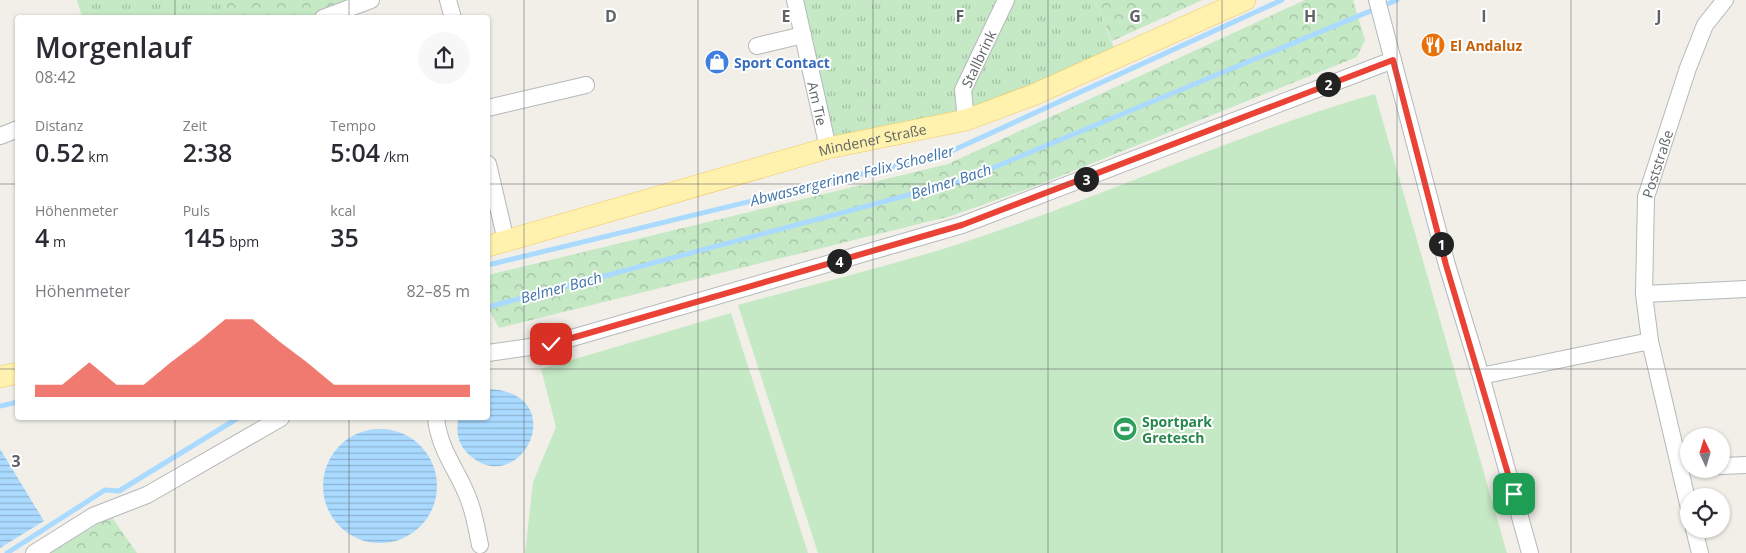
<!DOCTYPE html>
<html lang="de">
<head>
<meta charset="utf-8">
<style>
  body { margin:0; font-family:"Open Sans",sans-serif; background:#f7f7f7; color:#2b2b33; height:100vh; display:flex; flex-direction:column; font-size:19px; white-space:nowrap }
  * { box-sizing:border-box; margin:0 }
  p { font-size:16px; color:#7c7c81 }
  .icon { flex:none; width:28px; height:28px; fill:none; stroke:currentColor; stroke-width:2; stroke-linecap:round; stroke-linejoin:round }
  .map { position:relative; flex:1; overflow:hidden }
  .panel { position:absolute; left:15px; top:15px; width:475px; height:405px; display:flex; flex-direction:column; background:#fff; border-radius:5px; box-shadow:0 1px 4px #0004 }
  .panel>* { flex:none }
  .needle { width:32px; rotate:356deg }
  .buttons { position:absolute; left:1680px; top:428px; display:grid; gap:10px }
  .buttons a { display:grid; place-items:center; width:50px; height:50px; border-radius:50%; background:#fff; box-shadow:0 1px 4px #0004; font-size:25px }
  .pin { position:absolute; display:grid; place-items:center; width:42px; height:42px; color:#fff; margin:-21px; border-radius:10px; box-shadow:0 2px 8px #0006 }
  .km { position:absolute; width:25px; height:25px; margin:-12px; border-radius:50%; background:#222; color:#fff; font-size:14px; line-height:25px; text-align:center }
  .round { display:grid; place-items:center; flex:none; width:52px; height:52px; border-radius:26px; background:#f7f7f7 }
  .overview { display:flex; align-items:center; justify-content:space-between; height:85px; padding:0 20px }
  h1 { font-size:28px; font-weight:600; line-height:38px }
  .metrics { display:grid; grid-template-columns:repeat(3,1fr); gap:8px; height:85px; padding:5px 20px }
  .metrics div { display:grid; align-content:center }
  .metrics b { font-size:25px; font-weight:600 }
  .metrics small { font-size:14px; font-weight:400 }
  .metrics p { font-size:14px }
  .chart { height:140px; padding:10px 20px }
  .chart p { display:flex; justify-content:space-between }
  .chart svg { width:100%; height:90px; margin-top:5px; fill:#ea4335; opacity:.7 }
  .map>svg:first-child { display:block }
  .grass { fill:url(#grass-tufts) }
  .forest { fill:url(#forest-crowns) }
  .green { fill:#c5e8c5 }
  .water { fill:url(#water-rules) }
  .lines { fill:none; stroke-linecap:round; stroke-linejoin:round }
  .stream { stroke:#aadaff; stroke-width:5 }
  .minor-casing { stroke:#b5b8bc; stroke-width:18 }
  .major-casing { stroke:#f2c960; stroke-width:22 }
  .minor { stroke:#fff; stroke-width:16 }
  .major { stroke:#fff2af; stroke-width:21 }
  .route-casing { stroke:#fff; stroke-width:10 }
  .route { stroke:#ea4335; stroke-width:6 }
  .grid { fill:none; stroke:#5f6368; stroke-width:1; stroke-opacity:0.55 }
  .labels { text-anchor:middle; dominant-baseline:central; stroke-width:4; stroke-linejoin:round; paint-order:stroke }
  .food-label { font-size:14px; font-weight:bold; fill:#c56008; stroke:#fff; text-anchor:start }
  .street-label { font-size:14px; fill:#5f6368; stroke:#fff }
  .shop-label { font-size:14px; font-weight:bold; fill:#366cbe; stroke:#fff; text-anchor:start }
  .leisure-label { font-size:14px; font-weight:bold; fill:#27864d; stroke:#fff; text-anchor:start }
  .water-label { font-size:15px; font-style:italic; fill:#4174aa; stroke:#fff }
  .grid-label { font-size:16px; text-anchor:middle; font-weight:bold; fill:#5f6368; stroke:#fff; stroke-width:4; stroke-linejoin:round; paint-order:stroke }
</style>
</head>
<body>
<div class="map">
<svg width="1746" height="553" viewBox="0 0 1746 553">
  <defs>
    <pattern id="grass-tufts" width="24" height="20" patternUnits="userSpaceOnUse" patternTransform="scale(1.25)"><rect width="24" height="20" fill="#c5e8c5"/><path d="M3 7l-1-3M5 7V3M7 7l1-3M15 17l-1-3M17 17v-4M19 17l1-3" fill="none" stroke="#a3c0a4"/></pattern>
    <pattern id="forest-crowns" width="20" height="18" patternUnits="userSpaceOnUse" patternTransform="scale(1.25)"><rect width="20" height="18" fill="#c5e8c5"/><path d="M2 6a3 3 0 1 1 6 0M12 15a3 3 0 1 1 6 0" fill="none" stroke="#a3c0a4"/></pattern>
    <pattern id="water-rules" width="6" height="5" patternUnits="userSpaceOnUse" patternTransform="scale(1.25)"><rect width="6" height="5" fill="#aadaff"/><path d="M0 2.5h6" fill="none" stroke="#8eb4d2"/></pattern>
  </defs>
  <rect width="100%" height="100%" fill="#f1efe8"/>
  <!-- grass -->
  <path class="grass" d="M77,0H222L228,17H82Z
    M795,0H1095L1118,58L1033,95L828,148Z"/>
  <!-- forest -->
  <path class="forest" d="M222,0H371L323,18L228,17Z
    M1095,0H1202L1112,41Z
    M1305,0H1353L1365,40L1357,57L1033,187L951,216L499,328L488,308V275L948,164Z
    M111,516L137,553H49Z"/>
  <!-- green -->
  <path class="green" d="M1375,94L1507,553H818L738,305C814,284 891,266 965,242C1103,197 1235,134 1375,94Z
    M731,313L808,553H525L533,482L556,427L541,369Z"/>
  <!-- water -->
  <path class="water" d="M492,389C571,397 521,495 473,458C458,446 456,435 458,418H488V390Z
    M323 486a57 57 0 1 1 114 0a57 57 0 1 1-114 0Z
    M0,449L44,521L0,548Z"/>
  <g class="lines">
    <!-- stream -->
    <path class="stream" d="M488,265L945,154L1282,0
      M488,307L961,181L1397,0
      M0,406L18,402
      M7,553L105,490L119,491L238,418"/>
    <defs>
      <g id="minor">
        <path d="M448,0L453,18"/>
        <path id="s1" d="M795,0L828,148"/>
        <path d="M1377,0L1447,265L1481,376L1530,553"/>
        <path d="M323,18L371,0"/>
        <path d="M757,46L803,35"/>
        <path d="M488,108L586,85"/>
        <path id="s2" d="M966,120L963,90L1006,0"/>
        <path d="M0,136L18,129"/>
        <path d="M488,164L506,241"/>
        <path d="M1644,294L1746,289"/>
        <path d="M488,353L551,344L962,225L1393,60"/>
        <path d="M1481,376L1650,341"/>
        <path d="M436,418C440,454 460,472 470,503C475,517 477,531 480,545"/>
        <path d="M1721,466L1746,465"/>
        <path id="s3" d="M1689,508L1650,341L1644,294L1646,197L1688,68L1705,25L1725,0"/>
        <path d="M1694,529L1700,553"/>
        <path d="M34,553L93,516L147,495L281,418"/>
      </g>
      <g id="major">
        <path id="s4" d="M488,246L828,148L966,120L1033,95L1245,0"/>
        <path d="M0,377L18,373"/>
      </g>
    </defs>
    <!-- minor casing -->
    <use href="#minor" class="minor-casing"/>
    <!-- major casing -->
    <use href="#major" class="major-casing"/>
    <!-- minor -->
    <use href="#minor" class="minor"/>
    <!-- major -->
    <use href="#major" class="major"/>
  </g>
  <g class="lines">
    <defs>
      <path id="route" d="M551,344L962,225L1393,60L1446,265L1514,494"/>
    </defs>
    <!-- route casing -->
    <use href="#route" class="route-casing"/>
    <!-- route -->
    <use href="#route" class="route"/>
  </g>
  <!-- grid -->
  <path class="grid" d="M175,0V18M349,0V18M524,0V553M698,0V553M873,0V553M1048,0V553M1222,0V553M1397,0V553M1571,0V553M0,184H18M488,184H1746M0,369H18M488,369H1746M175,418V553M349,418V553"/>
  <!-- icons -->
  <defs>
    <symbol id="restaurant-disc" viewBox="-11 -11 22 22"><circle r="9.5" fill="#e8710a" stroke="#fff"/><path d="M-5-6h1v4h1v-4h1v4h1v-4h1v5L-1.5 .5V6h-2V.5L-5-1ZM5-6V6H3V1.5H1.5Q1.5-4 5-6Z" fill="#fff"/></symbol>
    <symbol id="shop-disc" viewBox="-11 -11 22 22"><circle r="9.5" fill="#3f7fe0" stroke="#fff"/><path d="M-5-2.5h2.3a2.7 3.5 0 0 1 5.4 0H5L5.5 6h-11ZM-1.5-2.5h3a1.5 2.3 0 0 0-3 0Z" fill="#fff"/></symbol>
    <symbol id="stadium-disc" viewBox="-11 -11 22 22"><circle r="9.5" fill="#2e9e5b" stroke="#fff"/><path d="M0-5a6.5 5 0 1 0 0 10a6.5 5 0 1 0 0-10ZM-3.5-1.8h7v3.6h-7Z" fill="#fff"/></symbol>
  </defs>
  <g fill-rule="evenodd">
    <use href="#restaurant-disc" x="1419" y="31" width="28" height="28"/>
    <use href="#shop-disc" x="703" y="48" width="28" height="28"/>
    <use href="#stadium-disc" x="1111" y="415" width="28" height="28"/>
  </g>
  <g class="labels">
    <!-- food labels -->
    <g class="food-label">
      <text x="1450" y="45">El Andaluz</text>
    </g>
    <!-- street labels -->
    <g class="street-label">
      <text stroke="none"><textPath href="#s2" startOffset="65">Stallbrink</textPath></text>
      <text stroke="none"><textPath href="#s1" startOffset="106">Am Tie</textPath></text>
      <text stroke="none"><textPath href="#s4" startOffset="399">Mindener Straße</textPath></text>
      <text stroke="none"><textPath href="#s3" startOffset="351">Poststraße</textPath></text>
    </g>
    <!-- shop labels -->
    <g class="shop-label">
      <text x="734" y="62">Sport Contact</text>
    </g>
    <!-- leisure labels -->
    <g class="leisure-label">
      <text x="1142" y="421">Sportpark<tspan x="1142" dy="16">Gretesch</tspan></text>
    </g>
    <!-- water labels -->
    <g class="water-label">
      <text transform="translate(852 175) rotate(-14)">Abwassergerinne Felix Schoeller</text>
      <text transform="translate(951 181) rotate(-18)">Belmer Bach</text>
      <text transform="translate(561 287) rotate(-15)">Belmer Bach</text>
    </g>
  </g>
  <g class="grid-label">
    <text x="611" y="22">D</text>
    <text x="786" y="22">E</text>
    <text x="960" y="22">F</text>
    <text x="1135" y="22">G</text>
    <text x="1310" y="22">H</text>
    <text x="1484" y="22">I</text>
    <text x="1659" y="22">J</text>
    <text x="16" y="467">3</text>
  </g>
</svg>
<div class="buttons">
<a><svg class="needle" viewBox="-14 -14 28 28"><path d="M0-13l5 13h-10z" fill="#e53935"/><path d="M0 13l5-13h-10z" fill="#7c7c81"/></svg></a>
<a><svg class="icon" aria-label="locate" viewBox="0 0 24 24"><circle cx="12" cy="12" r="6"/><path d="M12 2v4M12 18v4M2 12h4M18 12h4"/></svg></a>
</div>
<div class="pin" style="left:1514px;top:494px;background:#1e9e55"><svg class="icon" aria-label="arrive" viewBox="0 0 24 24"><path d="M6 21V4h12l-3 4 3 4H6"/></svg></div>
<div class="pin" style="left:551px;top:344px;background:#d93025"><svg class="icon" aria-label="check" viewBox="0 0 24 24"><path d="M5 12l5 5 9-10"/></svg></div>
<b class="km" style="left:1441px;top:244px">1</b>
<b class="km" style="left:1328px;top:84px">2</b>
<b class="km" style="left:1086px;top:179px">3</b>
<b class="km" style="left:839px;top:261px">4</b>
<section class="panel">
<div class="overview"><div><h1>Morgenlauf</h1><p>08:42</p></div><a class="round"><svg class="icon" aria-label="share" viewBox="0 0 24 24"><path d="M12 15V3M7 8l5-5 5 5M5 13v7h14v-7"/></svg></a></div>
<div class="metrics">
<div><p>Distanz</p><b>0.52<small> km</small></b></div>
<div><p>Zeit</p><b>2:38</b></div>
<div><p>Tempo</p><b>5:04<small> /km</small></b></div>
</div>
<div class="metrics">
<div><p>Höhenmeter</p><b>4<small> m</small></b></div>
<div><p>Puls</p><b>145<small> bpm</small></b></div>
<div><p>kcal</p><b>35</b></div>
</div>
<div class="chart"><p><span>Höhenmeter</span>82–85 m</p>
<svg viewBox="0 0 160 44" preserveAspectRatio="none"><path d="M0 44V38L10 38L20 27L30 38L40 38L50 27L60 17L70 6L80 6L90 17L100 27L110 38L120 38L130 38L140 38L150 38L160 38V44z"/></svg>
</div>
</section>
</div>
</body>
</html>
